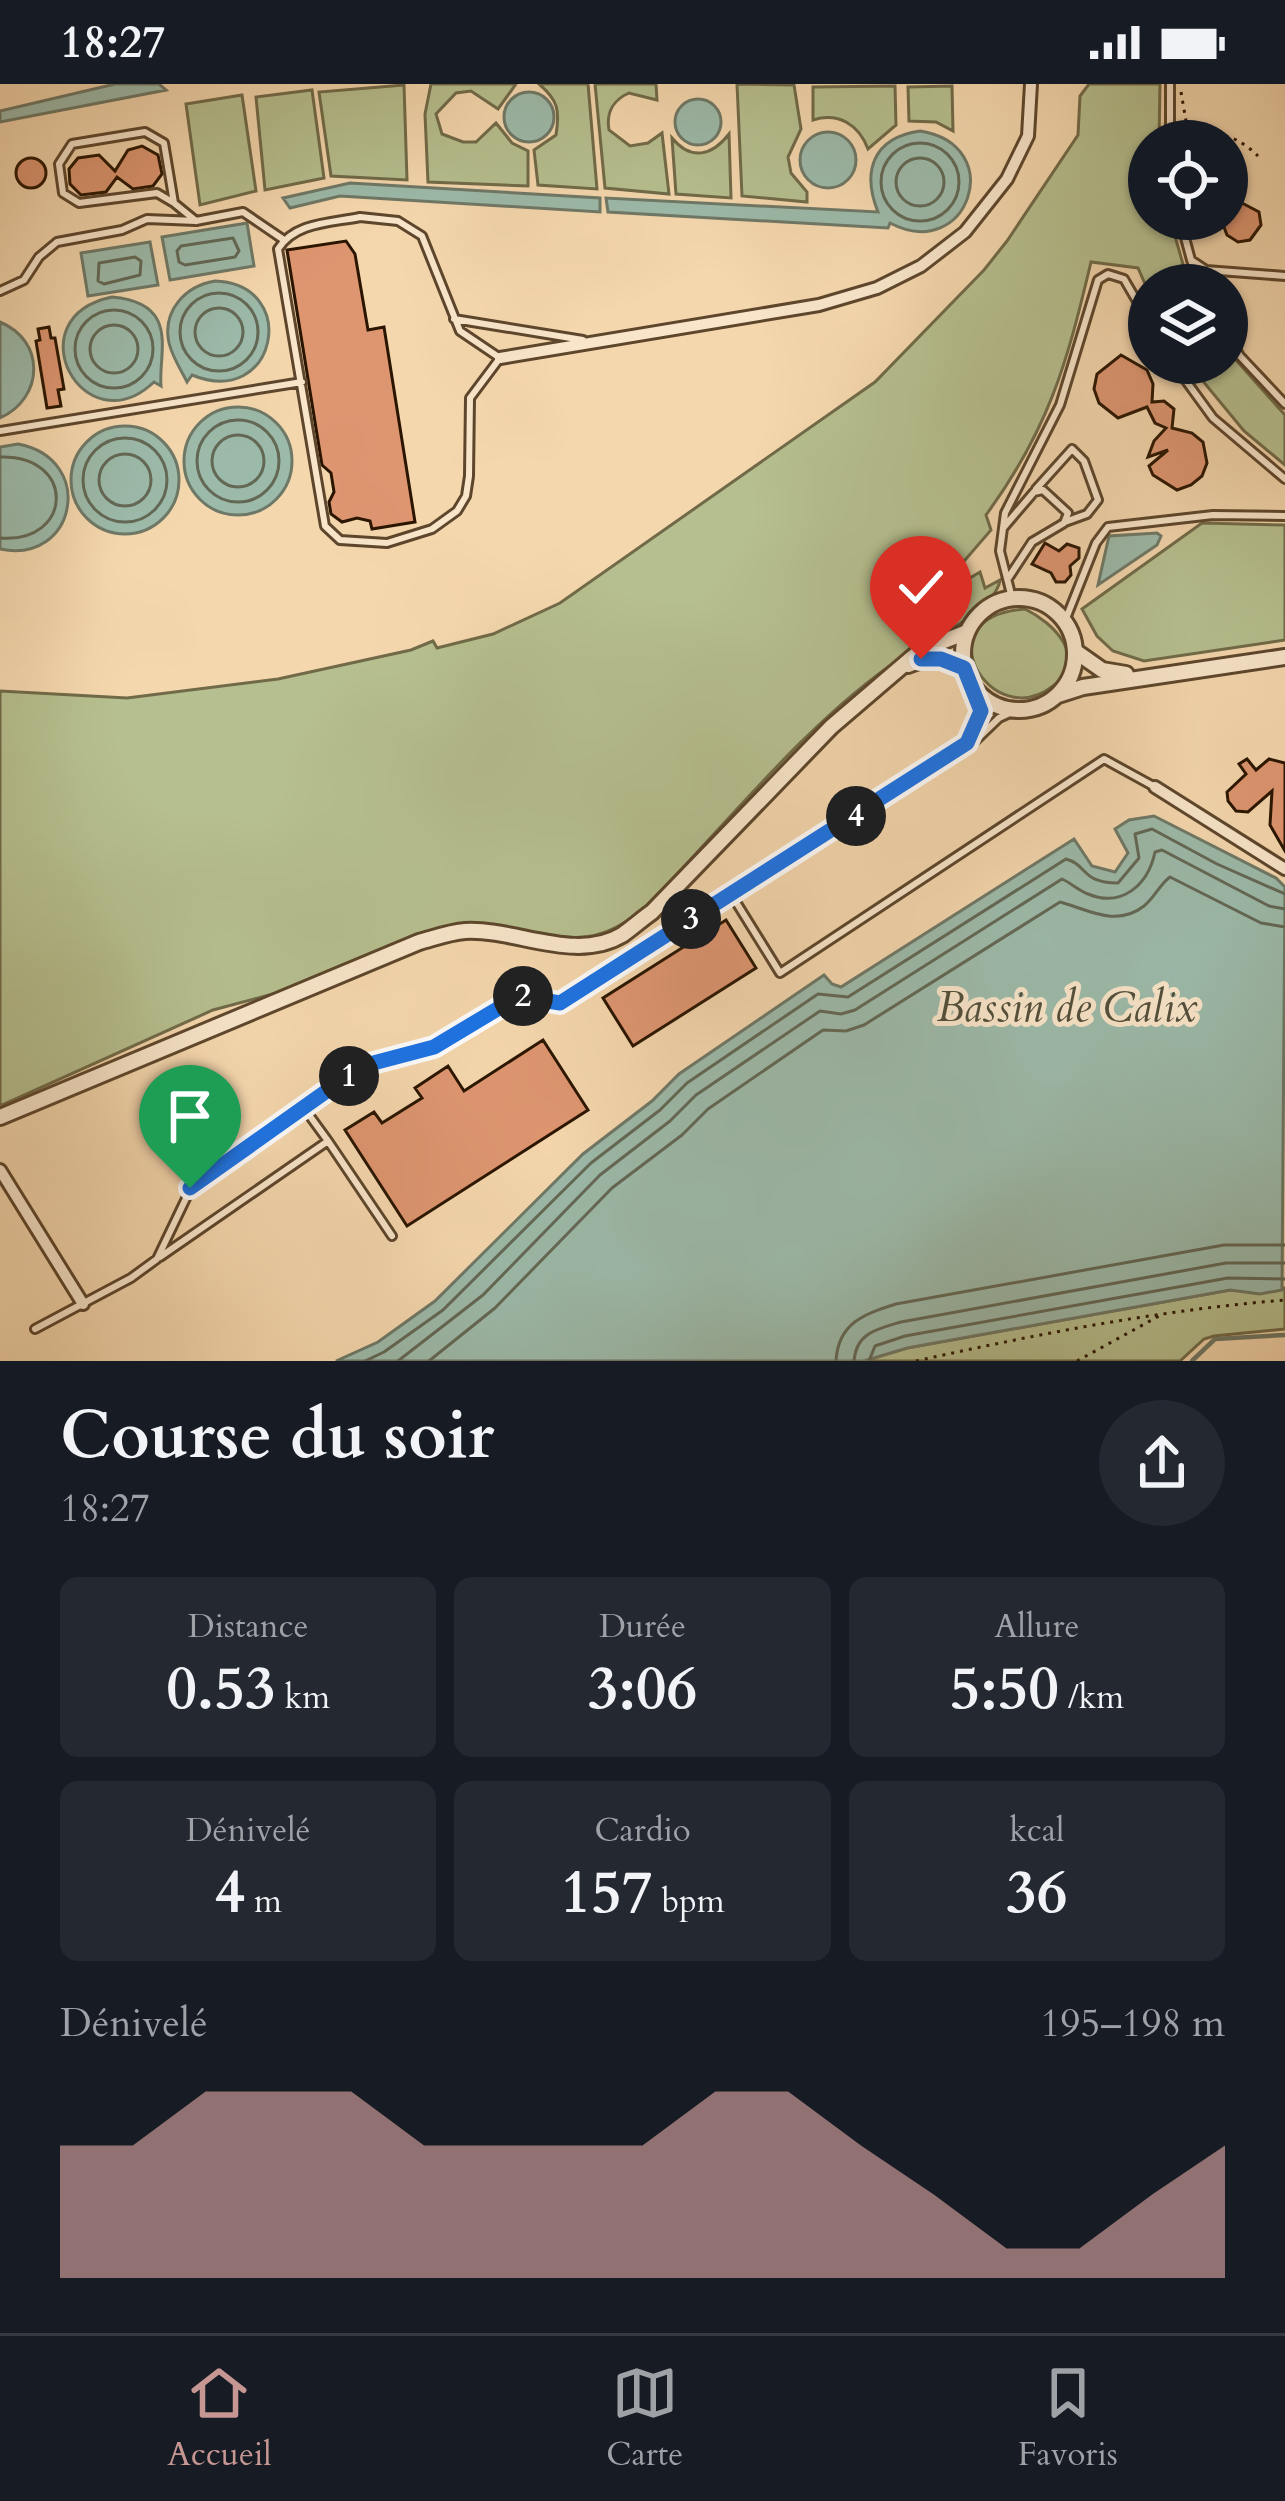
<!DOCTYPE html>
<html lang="fr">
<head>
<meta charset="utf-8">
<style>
  body { margin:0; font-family:Cardo,serif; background:#242831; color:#f1f3f6; height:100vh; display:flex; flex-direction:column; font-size:45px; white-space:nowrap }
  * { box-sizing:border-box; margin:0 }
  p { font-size:39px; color:#9ea1a6 }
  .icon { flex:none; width:66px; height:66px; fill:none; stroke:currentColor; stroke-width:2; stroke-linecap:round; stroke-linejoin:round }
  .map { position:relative; height:1277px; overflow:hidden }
  .details { display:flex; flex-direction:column; background:#171b24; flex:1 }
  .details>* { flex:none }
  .buttons { position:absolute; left:1128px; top:36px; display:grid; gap:24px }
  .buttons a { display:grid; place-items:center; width:120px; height:120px; border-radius:50%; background:#171b24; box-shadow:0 3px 9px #0004; font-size:60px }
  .pin { position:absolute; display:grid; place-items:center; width:102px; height:102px; color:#fff; margin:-123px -51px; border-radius:50% 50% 50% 0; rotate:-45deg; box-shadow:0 0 12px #0007 }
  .pin .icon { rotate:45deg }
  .km { position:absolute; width:60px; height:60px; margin:-30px; border-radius:50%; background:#222; color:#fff; font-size:33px; line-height:60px; text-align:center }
  .round { display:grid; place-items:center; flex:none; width:126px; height:126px; border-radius:63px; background:#242831 }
  .overview { display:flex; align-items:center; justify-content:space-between; height:204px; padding:0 60px }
  h1 { font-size:66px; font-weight:600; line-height:90px }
  .metrics { display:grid; grid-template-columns:repeat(3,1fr); gap:18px; height:204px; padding:12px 60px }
  .metrics div { display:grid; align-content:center; border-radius:18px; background:#242831; text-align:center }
  .metrics b { font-size:60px; font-weight:600 }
  .metrics small { font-size:33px; font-weight:400 }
  .metrics p { font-size:33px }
  .chart { height:336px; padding:24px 60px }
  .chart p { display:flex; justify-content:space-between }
  .chart svg { width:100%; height:216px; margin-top:12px; fill:#c59692; opacity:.7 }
  .status { display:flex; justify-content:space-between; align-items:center; height:84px; padding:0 60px; background:#171b24; direction:ltr }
  .status svg { height:33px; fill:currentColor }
  .tabs { display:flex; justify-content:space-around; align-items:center; height:168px; border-top:3px solid #363941; background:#171b24; font-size:33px; color:#9ea1a6 }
  .tabs a { display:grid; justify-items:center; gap:6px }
  .tabs .active { color:#c59692 }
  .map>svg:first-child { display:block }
  .green { fill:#b6bf8f; stroke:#706a48; stroke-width:3 }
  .water { fill:#9cbaaa; stroke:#6e7866; stroke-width:3 }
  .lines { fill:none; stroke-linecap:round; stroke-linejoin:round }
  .shore { stroke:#636855; stroke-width:3 }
  .stream { stroke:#6e7866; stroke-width:4.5 }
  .building { fill:#de9671; stroke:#2a1500; stroke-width:3 }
  .service-casing { stroke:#5d462c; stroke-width:12 }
  .minor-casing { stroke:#5d462c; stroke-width:16 }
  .tertiary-casing { stroke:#5d462c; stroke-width:20 }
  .path { stroke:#2a1500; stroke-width:3; stroke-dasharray:3 6; stroke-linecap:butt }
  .service { stroke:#f8e5ca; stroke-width:6 }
  .minor { stroke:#f8e5ca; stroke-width:10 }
  .tertiary { stroke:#f8e5ca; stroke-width:14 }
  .route-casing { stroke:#fff; stroke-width:24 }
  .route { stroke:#1a73e8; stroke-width:15 }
  .labels { text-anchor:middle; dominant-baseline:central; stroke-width:10; stroke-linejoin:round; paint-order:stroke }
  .water-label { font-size:42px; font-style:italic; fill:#524f3c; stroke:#f8e5ca }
</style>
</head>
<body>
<div class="status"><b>18:27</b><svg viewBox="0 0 49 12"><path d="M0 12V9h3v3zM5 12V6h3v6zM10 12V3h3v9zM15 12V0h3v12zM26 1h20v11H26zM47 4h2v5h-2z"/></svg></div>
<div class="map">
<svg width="1285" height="1277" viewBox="0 0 1285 1277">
  <rect width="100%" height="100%" fill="#f5d7ae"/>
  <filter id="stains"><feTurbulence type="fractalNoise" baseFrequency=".00167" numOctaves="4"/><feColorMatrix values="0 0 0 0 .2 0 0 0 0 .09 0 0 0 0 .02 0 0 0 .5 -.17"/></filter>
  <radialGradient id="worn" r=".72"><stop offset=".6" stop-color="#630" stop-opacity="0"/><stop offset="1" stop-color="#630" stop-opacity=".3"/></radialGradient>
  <!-- green -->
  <path class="green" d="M431,0H516L498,25L471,7L456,9L436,30L442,50L463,58H476L496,39L512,59L528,67V102L428,98L425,30Z
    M539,0H588L597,105L538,101L534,66L556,51C560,26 558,16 539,0Z
    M595,0H656L657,16L629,9C613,16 606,29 609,46L630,62L648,59L662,49L669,110L605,104Z
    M737,0L794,1L801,45L788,73L791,89L807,108V118L742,112Z
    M1089,0H1160L1159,57H1149V135H1170L1189,201H1149V209L1138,184L1091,178C1067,279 1049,345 986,431L991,446L940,505L945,509L980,488L985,504L1000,496C995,528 927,557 901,574C810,635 726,740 649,820C582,880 547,841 472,841L288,906L213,926L0,1022V607L127,614L278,595L411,566L433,557L437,564L493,550L560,519L875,298L984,186L1007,157L1078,51L1080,12Z
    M404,1L407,96L331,92L319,8Z
    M895,2L896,41L868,65C859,41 839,28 813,36V3Z
    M952,2L953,47L936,38L909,37L908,3Z
    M312,6L324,94L265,106L256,13Z
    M242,11L256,107L200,121L186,20Z
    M729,50L731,114L676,110L672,54C691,77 712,72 729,50Z
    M1227,266L1285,331V381L1244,347L1188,279H1227Z
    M1202,439L1285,441V556L1144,577L1113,567L1097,552L1082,525Z
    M1025,525C1054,539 1089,574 1053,602C991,651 920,532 1025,525Z
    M1285,1204V1245L1214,1252L1204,1255L1180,1277H864L907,1264L1230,1206Z"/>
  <!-- water -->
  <path class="water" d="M115,0H159L166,6L0,38V27Z
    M504 33a25 25 0 1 1 50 0a25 25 0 1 1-50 0Z
    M675 38a23 23 0 1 1 46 0a23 23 0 1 1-46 0Z
    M920,47C1009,61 968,180 890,139L888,144L608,128L606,114L878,128C862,88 872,54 920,47Z
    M800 76a28 28 0 1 1 56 0a28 28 0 1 1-56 0Z
    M350,99L600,114V128L340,112L290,124L283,114Z
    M247,139L254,182L170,196L162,153Z
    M150,158L158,201L88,212L81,169Z
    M215,197C301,200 277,326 192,291L187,298C183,289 173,275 169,259C162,227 185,202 215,197Z
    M112,213C181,219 158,269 161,302L154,298C84,364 13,234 112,213Z
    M0,238C46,257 44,314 0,334Z
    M184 377a54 54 0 1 1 108 0a54 54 0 1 1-108 0Z
    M71 396a54 54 0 1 1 108 0a54 54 0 1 1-108 0Z
    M18,360C97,375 76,481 0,465V363Z
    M1157,449L1161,452L1157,461L1098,501L1109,452Z
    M1154,732L1276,794L1285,803L1282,1206L1260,1210L1230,1206L907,1264L864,1277H336L378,1258L435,1217L583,1070L652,1017L679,990L824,891L832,900L841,903L1074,755L1092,782L1115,788L1128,769L1115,745L1129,736Z"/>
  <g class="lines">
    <!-- shore -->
    <path class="shore" d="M881 98a39 39 0 1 1 78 0a39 39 0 1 1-78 0Z
      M896 98a24 24 0 1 1 48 0a24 24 0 1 1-48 0Z
      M233,154L239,167L235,173L185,181L179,178L177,167L181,162Z
      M135,173L141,177L140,191L104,200L98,197L99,179Z
      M180 248a39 39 0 1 1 78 0a39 39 0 1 1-78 0Z
      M195 248a24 24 0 1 1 48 0a24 24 0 1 1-48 0Z
      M75 265a39 39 0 1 1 78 0a39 39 0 1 1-78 0Z
      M90 265a24 24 0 1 1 48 0a24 24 0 1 1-48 0Z
      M197 377a41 41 0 1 1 82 0a41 41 0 1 1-82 0Z
      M212 377a26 26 0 1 1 52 0a26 26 0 1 1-52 0Z
      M83 396a42 42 0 1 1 84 0a42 42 0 1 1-84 0Z
      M99 396a26 26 0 1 1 52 0a26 26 0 1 1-52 0Z
      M0,373C77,371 73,460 0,454
      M365,1277L384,1268L443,1226L591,1079L660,1026L687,999L818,910L848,913L1066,775C1088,781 1081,799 1118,799L1139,774L1135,750L1152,745L1217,780L1285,810
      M398,1277L483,1211L600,1091L670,1037L696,1011L820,927L841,930L855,926L1062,795C1071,799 1078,806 1088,810C1122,824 1148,801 1155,768L1162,766L1269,822L1285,825
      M429,1277L495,1224L612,1104L682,1051L708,1025L823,946L846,947L864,941L1060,818C1087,825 1116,844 1144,822C1155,813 1160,800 1170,793L1261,839L1285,843
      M836,1277C838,1239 864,1230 896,1220L1224,1161H1285
      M854,1277C856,1249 877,1245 901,1238L1226,1179H1285
      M869,1277L875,1262L905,1252L1228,1194L1285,1195"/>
    <!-- stream -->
    <path class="stream" d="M1192,1277L1215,1255L1285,1251"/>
  </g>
  <!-- building -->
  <path class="building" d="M142,62L158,71L162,90L153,102L133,105L117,93L106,108L81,111L70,100L69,85L78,74L99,71L115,87L128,66Z
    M16 89a15 15 0 1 1 30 0a15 15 0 1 1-30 0Z
    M1242,119L1259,128L1261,141L1250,156L1238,158L1227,151L1221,135H1227L1230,123Z
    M346,157L355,170L368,246L384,243L415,438L372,445L370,437L357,434L342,438L331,430L329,418L334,408L331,389L322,381L287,166Z
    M49,243L51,254H55L64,305L58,306L61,322L47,324L36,257L40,256L38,245Z
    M1121,271L1147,286L1153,300L1152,318L1164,317L1174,325L1172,344L1192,349L1203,358L1207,379L1202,392L1191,401L1177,406L1153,391L1149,382L1168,366L1148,373L1154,357L1166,344L1155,339L1147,323L1118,334L1099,319L1094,305L1097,290Z
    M1045,459L1059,467L1067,460L1079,464V474L1070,482L1071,491L1065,498H1056L1051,489L1032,480Z
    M1247,675L1256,686L1269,675L1285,679V767L1270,741L1272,707L1248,728L1236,727L1228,717L1227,708L1246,690L1239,680Z
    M726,836L756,884L633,962L603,914Z
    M543,956L588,1026L407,1142L345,1046L374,1028L382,1039L422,1014L415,1004L448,982L464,1007Z"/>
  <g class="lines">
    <defs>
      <path id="service" d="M1170,57V0
        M174,119L157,109L79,119L63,109L59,80L72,60L145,48L164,59L174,119L196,137
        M360,133L398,137L422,152L460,247L500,274L470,314L469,392L466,412L457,427L432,445L387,459L340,456L325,442L278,165C295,138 331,139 360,133Z
        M1180,135L1191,176L1206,186L1285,192
        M1191,176L1200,201
        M0,207L24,196L39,173L57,158L122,146L147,135L196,137L243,128L284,156
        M454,235L583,256
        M1227,250L1240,272L1285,320
        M1173,279L1213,334L1285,395
        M0,347L302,298
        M1036,405L1072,365L1084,377L1098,416L1087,430L1065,438
        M1004,443L1034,408L1043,406L1068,429L1064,439L1032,458L1009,493
        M1012,514L1000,467L1005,429L1060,321L1098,196L1108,190L1124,195L1149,238
        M1065,537L1096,459L1108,443L1213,431L1285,432
        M968,658L981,627L975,605
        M731,810L780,889L1104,675L1155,703
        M304,1024L328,1057
        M160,1173L328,1057L392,1152
        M35,1245L131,1194L157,1175L191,1104L362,982L434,963L519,912L560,919L973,659L999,634L1016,626"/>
      <path id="minor" d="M500,274L819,221L877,204L921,182L965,148L1007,95L1028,52L1031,0
        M1155,703L1285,785
        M0,1086L83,1220"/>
      <path id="tertiary" d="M963 570a56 56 0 1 1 112 0a56 56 0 1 1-112 0Z
        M1075,567L1102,586L1126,590
        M908,581C928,572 944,574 964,584
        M1058,611L1083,603L1285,573
        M0,1033L419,858C434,854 450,848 465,847C515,844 575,879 622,851C632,844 642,835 652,828L831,643L921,566L967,548"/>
    </defs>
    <!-- service casing -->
    <use href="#service" class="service-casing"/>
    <!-- minor casing -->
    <use href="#minor" class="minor-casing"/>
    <!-- tertiary casing -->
    <use href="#tertiary" class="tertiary-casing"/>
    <!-- path -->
    <path class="path" d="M1181,8L1186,37C1214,57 1227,42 1258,72
      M916,1277C1038,1250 1160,1226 1285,1216
      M1077,1277L1159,1232"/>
    <!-- service -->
    <use href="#service" class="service"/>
    <!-- minor -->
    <use href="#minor" class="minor"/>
    <!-- tertiary -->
    <use href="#tertiary" class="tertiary"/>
  </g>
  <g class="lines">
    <defs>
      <path id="route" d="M190,1104L362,982L434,963L519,912L560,919L967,659L981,627L964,584L941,575H921"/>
    </defs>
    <!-- route casing -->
    <use href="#route" class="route-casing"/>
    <!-- route -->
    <use href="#route" class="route"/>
  </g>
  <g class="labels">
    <!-- water labels -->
    <g class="water-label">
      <text x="1067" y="923">Bassin de Calix</text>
    </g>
  </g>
  <rect width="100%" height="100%" filter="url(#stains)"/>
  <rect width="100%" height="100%" fill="url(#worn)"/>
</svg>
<div class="buttons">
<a><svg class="icon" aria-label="locate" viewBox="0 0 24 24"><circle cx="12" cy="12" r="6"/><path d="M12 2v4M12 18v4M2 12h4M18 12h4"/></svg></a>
<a><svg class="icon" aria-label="layers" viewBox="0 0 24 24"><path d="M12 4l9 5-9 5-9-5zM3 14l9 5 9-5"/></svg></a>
</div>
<div class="pin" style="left:190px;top:1104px;background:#1e9e55"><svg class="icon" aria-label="arrive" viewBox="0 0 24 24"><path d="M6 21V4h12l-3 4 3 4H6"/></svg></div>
<div class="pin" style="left:921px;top:575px;background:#d93025"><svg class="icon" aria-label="check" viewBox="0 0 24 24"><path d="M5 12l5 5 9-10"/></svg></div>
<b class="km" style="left:349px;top:992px">1</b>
<b class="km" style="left:523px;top:912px">2</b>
<b class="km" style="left:691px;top:835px">3</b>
<b class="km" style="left:856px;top:732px">4</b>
</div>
<section class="details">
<div class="overview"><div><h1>Course du soir</h1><p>18:27</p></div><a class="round"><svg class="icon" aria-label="share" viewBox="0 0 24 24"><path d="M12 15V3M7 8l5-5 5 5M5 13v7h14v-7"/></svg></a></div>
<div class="metrics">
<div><p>Distance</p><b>0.53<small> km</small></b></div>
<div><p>Durée</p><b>3:06</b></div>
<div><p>Allure</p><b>5:50<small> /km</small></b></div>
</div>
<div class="metrics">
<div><p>Dénivelé</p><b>4<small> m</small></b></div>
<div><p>Cardio</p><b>157<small> bpm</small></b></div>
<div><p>kcal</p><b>36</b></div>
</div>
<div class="chart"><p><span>Dénivelé</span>195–198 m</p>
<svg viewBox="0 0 160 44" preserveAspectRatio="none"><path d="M0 44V17L10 17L20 6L30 6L40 6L50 17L60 17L70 17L80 17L90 6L100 6L110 17L120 27L130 38L140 38L150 27L160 17V44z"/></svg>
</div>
</section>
<nav class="tabs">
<a class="active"><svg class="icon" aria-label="home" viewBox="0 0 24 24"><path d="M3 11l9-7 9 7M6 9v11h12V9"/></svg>Accueil</a>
<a><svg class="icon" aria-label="map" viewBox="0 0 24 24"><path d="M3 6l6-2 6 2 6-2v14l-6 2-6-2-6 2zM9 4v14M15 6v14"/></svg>Carte</a>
<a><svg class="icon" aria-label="saved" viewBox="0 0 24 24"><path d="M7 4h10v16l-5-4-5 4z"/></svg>Favoris</a>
</nav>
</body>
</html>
